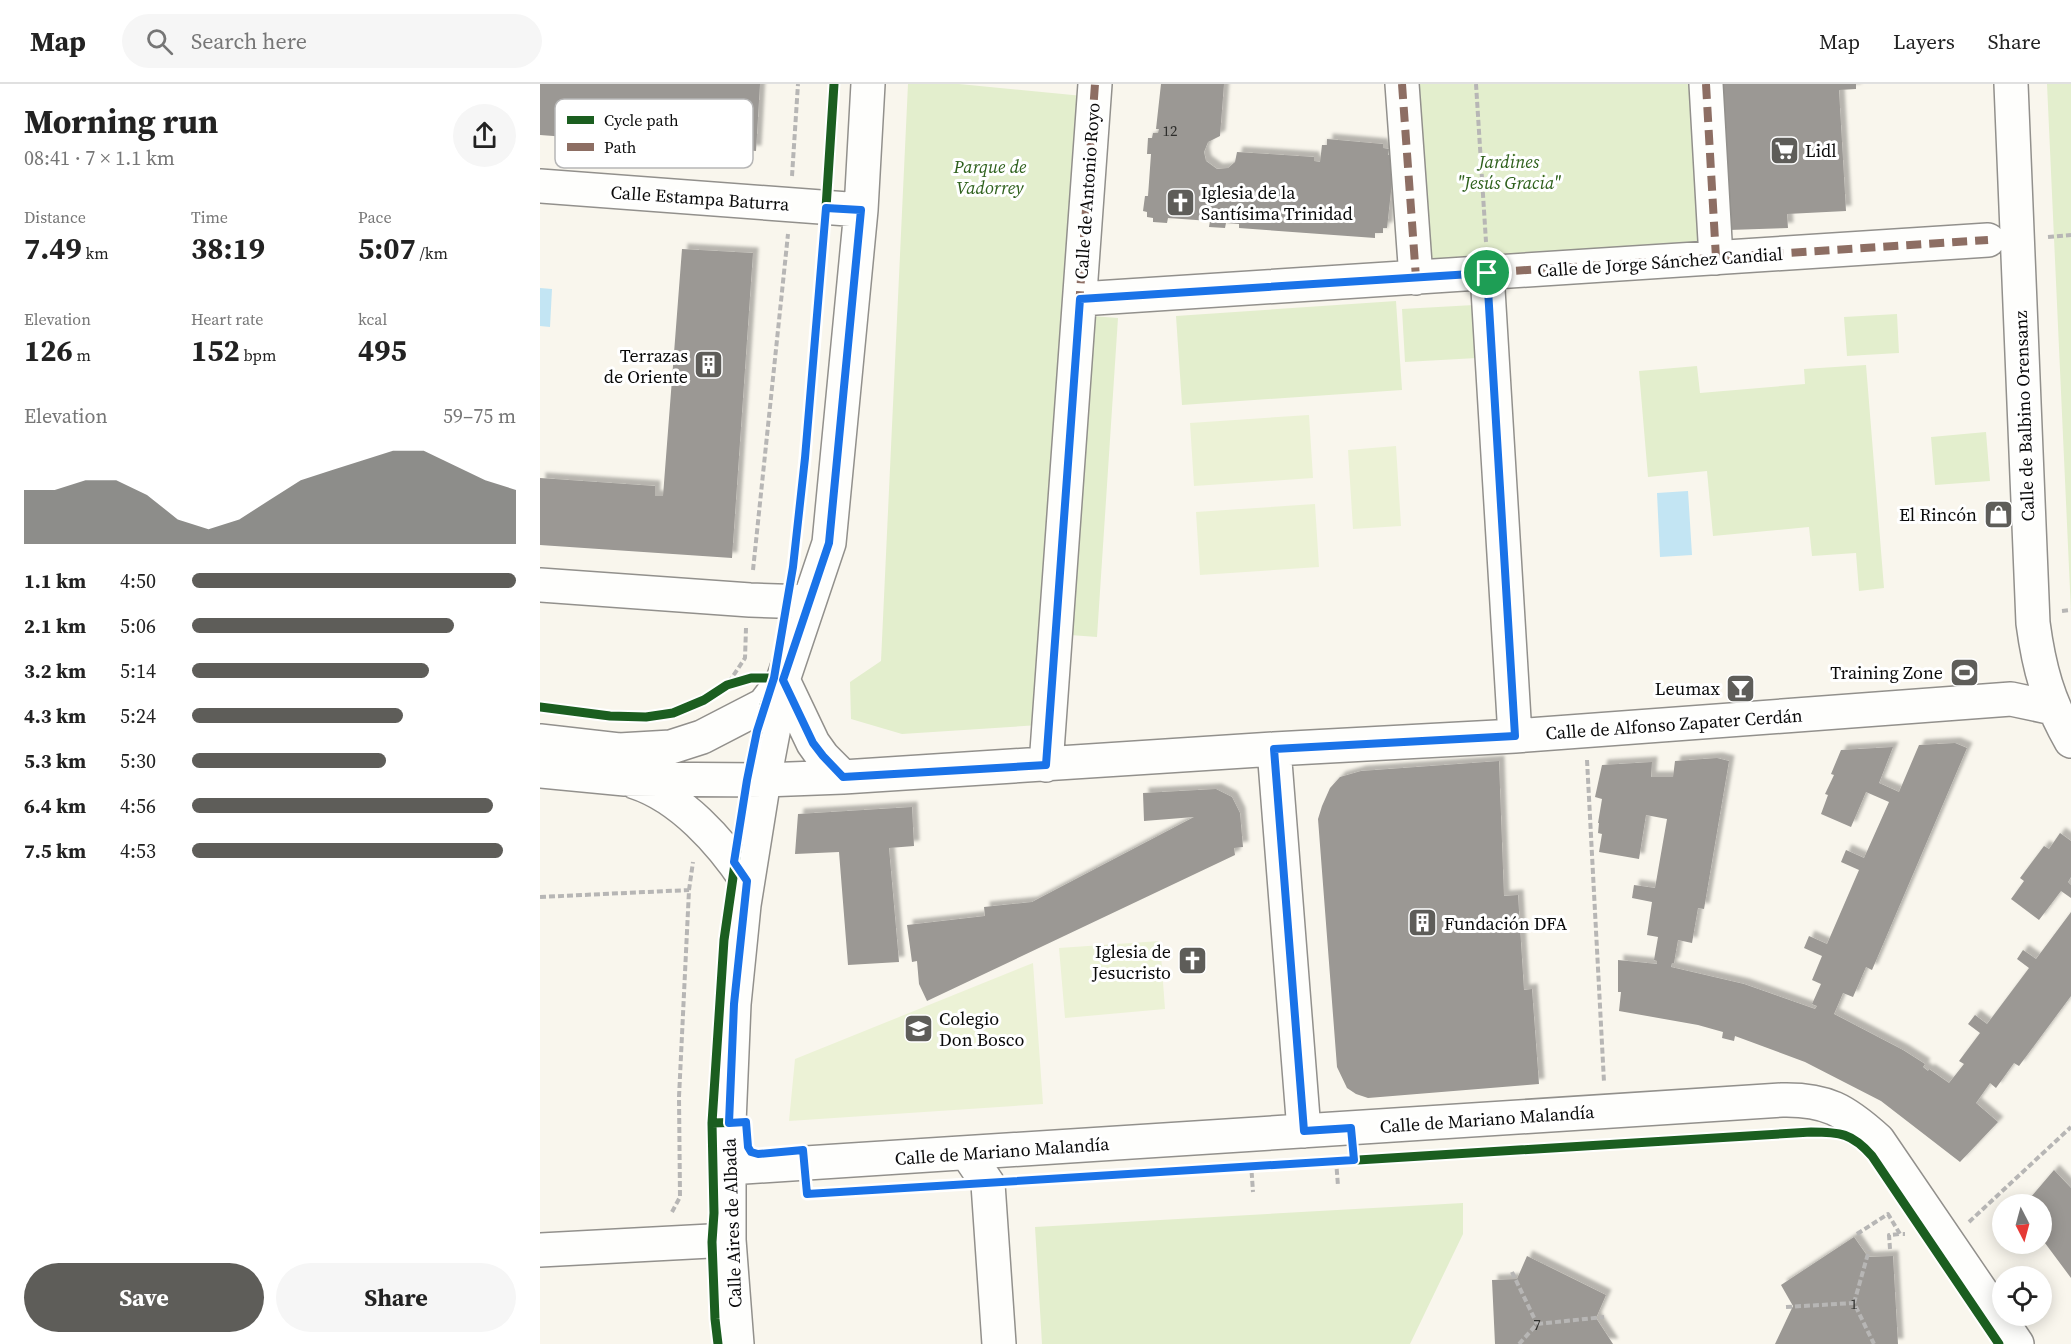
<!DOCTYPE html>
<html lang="en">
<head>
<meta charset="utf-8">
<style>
  body { margin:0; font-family:"Source Serif 4",serif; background:#f6f6f6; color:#222; height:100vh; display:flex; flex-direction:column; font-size:22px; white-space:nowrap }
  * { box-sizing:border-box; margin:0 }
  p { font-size:20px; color:#767676 }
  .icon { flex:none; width:33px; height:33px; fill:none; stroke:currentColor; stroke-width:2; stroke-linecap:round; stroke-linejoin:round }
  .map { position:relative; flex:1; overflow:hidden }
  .panel { display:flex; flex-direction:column; background:#fff; width:540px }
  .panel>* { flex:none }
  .needle { width:39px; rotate:174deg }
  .buttons { position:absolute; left:1452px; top:1110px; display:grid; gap:12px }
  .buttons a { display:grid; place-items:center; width:60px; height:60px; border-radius:50%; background:#fff; box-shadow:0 3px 15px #0003; font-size:30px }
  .pin { position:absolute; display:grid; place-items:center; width:51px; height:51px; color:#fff; margin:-26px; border:3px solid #fff; border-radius:50%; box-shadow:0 2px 6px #0007 }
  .round { display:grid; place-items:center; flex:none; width:63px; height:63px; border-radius:32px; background:#f6f6f6 }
  .summary { display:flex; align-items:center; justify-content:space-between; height:102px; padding:0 24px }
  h1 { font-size:33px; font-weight:700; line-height:45px }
  .metrics { display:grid; grid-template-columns:repeat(3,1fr); gap:9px; height:102px; padding:6px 24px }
  .metrics div { display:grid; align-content:center }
  .metrics b { font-size:30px; font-weight:700 }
  .metrics small { font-size:16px; font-weight:400 }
  .metrics p { font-size:16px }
  .chart { height:168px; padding:12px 24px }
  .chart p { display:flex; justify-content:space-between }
  .chart svg { width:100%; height:108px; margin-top:6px; fill:#5e5d59; opacity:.7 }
  .primary-button { display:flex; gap:12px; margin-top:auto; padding:12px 24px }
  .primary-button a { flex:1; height:69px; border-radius:36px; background:#5e5d59; color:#fff; font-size:24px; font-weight:700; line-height:69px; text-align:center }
  .primary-button a+a { background:#f6f6f6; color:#222 }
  ul { padding:0 24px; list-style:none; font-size:20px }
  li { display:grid; grid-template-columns:96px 72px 1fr; align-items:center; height:45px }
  li i { height:15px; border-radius:8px; background:#5e5d59 }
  header { display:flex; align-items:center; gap:36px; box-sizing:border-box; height:84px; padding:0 30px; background:#fff; border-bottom:2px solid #e0e0e0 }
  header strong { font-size:28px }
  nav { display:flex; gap:33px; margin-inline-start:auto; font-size:21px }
  .search { width:420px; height:54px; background:#f6f6f6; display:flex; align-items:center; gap:15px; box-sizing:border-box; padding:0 21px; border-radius:33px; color:#767676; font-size:22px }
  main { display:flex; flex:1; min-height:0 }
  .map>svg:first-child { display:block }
  .green { fill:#e3eecd }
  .pitch { fill:#ecf2d6 }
  .water { fill:#c3e5f3 }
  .building { fill:#9b9894; filter:url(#shadow) }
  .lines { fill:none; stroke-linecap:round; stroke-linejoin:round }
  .minor-casing { stroke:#92908c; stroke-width:36 }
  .path { stroke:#b7b6b5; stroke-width:4; stroke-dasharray:6 3; stroke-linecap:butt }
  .minor { stroke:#fefefc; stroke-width:33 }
  .quiet { stroke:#8d6e63; stroke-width:8; stroke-dasharray:15 8; stroke-linecap:butt }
  .cycleway-casing { stroke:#fff; stroke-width:13 }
  .cycleway { stroke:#1b5e20; stroke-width:9 }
  .route-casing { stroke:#fff; stroke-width:12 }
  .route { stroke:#1a73e8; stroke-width:8 }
  .labels { text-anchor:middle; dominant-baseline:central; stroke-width:6; stroke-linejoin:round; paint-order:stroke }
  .number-label { font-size:15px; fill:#2e2e2c }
  .poi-label { font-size:18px; fill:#0a0a0a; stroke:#fff; text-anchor:end }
  .park-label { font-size:18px; font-style:italic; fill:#2e601c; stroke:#fff }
  .street-label { font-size:18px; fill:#0a0a0a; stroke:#fff }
  .key { fill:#fff; stroke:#b6b6b6; stroke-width:1.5 }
  .key-label { font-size:16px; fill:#0a0a0a }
</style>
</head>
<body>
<header>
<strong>Map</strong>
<div class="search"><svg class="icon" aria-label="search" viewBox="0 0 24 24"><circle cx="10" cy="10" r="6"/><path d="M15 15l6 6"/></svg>Search here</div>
<nav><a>Map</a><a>Layers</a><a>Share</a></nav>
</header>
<main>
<section class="panel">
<div class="summary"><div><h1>Morning run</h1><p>08:41 · 7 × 1.1 km</p></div><a class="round"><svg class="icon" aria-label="share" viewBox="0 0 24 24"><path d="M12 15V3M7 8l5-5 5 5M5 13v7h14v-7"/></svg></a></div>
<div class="metrics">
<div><p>Distance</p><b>7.49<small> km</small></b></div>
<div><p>Time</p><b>38:19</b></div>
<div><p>Pace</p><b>5:07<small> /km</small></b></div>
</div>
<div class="metrics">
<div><p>Elevation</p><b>126<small> m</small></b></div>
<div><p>Heart rate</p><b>152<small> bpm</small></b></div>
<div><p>kcal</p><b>495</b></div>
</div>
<div class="chart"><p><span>Elevation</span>59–75 m</p>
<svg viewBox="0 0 160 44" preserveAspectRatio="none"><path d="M0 44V22L10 22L20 18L30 18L40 24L50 34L60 38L70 34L80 26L90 18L100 14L110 10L120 6L130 6L140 12L150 18L160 22V44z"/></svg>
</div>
<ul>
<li><b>1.1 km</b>4:50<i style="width:100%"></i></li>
<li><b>2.1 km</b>5:06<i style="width:81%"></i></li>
<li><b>3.2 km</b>5:14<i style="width:73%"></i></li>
<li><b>4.3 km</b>5:24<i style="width:65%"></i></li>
<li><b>5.3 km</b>5:30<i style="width:60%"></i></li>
<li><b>6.4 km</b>4:56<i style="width:93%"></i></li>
<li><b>7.5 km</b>4:53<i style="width:96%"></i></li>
</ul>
<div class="primary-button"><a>Save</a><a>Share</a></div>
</section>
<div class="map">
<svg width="1531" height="1260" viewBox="0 0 1531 1260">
  <defs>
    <filter id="shadow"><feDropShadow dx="5.5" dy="-5.5" stdDeviation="1.5" flood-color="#0004"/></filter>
  </defs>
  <rect width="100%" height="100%" fill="#f9f6ed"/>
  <!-- green -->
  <path class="green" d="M368,0H419L543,12L499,641L362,650L311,635L310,598L341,577Z
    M876,0H1156L1166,162L887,180Z
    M1507,0H1531V528Z
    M856,217L862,306L642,321L636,232Z
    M934,221L937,274L865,278L862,225Z
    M1357,230L1359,269L1307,272L1304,233Z
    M552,232L578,234L557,553L530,551Z
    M1326,281L1344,504L1319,507L1316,469L1272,472L1269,443L1173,452L1167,387L1108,393L1099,287L1157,282L1160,309L1265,300L1264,285Z
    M1446,348L1450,397L1395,401L1391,353Z
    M923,1119V1150L870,1260H502L495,1143Z"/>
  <!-- pitch -->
  <path class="pitch" d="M769,331L773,394L654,402L650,339Z
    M856,362L861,442L813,445L808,366Z
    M775,420L779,483L660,491L656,428Z
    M620,857L625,925L525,934L519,864Z
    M493,879L503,1020L249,1037L255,975Z"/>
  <!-- water -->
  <path class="water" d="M0,204L12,205L10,243L0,242Z
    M1148,407L1152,471L1120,473L1117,409Z"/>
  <!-- building -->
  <path class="building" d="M0,0H220L216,67L0,51Z
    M621,0H684L680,52L668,58L664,68L666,77L677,85L688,84L695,78L697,68L774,73V77L780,78L782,61H787V55L843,60V64L849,65L848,71H855L847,144H843V149H835V154L699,144V140L686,139L685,144L669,143L670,137L628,134L627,139L613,138V134L607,133V128L603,127L605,112H608L611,70H607L608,54H612L613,49H618L619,45H616Z
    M1181,0H1316V5L1299,6L1306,127L1247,130L1248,144L1189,146Z
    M142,165L213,169L192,474L0,461V394L115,402V412H123Z
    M1415,659L1427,664L1332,886L1326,883L1313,913L1303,909L1294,930L1363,966L1385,980L1383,983L1388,987L1389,985L1409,999L1424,980L1419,977L1440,949L1428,940L1435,931L1447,940L1489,884L1477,875L1483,866L1496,875L1531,828V912L1479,982L1474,979L1456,1004L1450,999L1436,1019L1458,1038L1420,1078L1341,1017L1265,978L1195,952L1194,957L1182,954L1183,948L1158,941L1079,927L1081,908H1078V876L1117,880V877L1114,876L1118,853L1107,851L1112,818L1092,814L1094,801L1115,804L1127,735L1106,731L1099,775L1059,768L1062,750L1058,749L1059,739H1058L1062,715L1055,713L1062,681L1112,678L1111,693H1133L1135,677L1177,674L1189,677L1164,825L1158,824L1152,859L1138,856L1134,879H1132L1131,883L1204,900L1275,925L1277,922L1272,920L1281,900L1272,896L1282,872L1264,864L1269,852L1287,860L1319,786L1301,778L1306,766L1324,774L1349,718L1326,708L1311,743L1281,730L1288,711L1285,710L1294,691L1291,690L1301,666L1353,663L1339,699L1359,708L1379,661Z
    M959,677L964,812L978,811L984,906L992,905L999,1000L828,1014L816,1010L807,1004L797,983L778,735L782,722L790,704L800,693L821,687Z
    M676,705L692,713L700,729L703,763L694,764L695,771L387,917L379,900L377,877L372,878L367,841L445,832L444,823L492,818L654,733L604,737L603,709Z
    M372,723L374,762L349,764L359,878L308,881L299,768L255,770L258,730Z
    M1520,749L1531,757V793L1528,798L1531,801V814L1521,807L1499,836L1471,815L1484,797L1480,794L1504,762L1509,765Z
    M1514,1086L1531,1104V1194L1502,1155V1120H1485Z
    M1314,1153L1328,1173L1353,1172L1358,1260H1235L1253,1222L1241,1201Z
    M987,1172L1066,1211L1056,1234L1073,1260H955L952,1196L977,1195Z"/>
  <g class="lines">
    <defs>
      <path id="minor" d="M862,0L876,194
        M1166,0L1176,174
        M1471,0L1493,539C1499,584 1508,617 1531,657
        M0,102L321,126
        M947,189L975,652
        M540,215L1448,156
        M0,501L210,516L269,518
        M243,596L273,659L283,673L303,693
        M0,657L79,666L131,663L162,653L224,621L243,596
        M734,665L764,1047
        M506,681L555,0
        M0,687L85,695L224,696L303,693L734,665L975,652L1471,615L1513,624
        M95,698C141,713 181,758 207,797
        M427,1069L448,1100L459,1260
        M189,1084L1242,1016C1286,1015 1305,1026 1338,1056L1477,1260
        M0,1166L189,1156
        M197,1260L189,1156V1039L194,920L204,821L224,696L243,596L289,459L321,126L328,0"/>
    </defs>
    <!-- minor casing -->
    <use href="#minor" class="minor-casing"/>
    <!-- path -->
    <path class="path" d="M936,0L946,158
      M252,92L258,0
      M1508,153L1531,151
      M213,486L248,150
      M1522,527L1531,526
      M188,607L187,601L205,574L206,544
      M1047,676L1064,998
      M0,813L149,806
      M796,1076L798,1102
      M711,1079L713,1108
      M132,1128L140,1113L139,1013L149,806L153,778
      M1429,1138L1531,1043
      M1317,1150L1348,1130L1360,1150H1365
      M1350,1165L1349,1151L1360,1150
      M972,1188L997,1240
      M1314,1219L1329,1166
      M1246,1223L1314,1219L1334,1260
      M979,1260L997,1240L1064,1233"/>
    <!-- minor -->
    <use href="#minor" class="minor"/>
    <!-- quiet -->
    <path class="quiet" d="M862,0L876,194
      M1166,0L1176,174
      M947,189L975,652
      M540,215L1448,156
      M506,681L555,0"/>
    <defs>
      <path id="cycleway" d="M0,623L70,632L106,633L133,629L164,616L187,601L211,594H234
        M172,1039L206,1038L208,1063L211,1068L218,1070L263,1066L267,1110L1271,1048C1300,1048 1312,1049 1332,1072L1459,1260
        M178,1260L175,1235L172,1158L174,1129L172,1039L184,856L207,696L224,621L234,594L253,483L265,374L286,124L294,0"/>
    </defs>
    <!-- cycleway casing -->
    <use href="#cycleway" class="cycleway-casing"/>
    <!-- cycleway -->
    <use href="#cycleway" class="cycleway"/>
  </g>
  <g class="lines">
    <defs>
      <path id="route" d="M286,124L321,126L289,459L243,596L273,659L283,672L303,693L506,681L540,215L947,189L975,652L734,665L764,1047L811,1044L814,1076L267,1110L263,1066L218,1070L211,1068L208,1063L206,1038L189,1039L194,920L207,797L194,778L207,696L217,647L234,594L253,483L265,374Z"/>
    </defs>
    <!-- route casing -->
    <use href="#route" class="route-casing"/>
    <!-- route -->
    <use href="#route" class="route"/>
  </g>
  <!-- icons -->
  <defs>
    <symbol id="supermarket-square" viewBox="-11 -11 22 22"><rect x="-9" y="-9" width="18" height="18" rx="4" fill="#5e5d59" stroke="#fff"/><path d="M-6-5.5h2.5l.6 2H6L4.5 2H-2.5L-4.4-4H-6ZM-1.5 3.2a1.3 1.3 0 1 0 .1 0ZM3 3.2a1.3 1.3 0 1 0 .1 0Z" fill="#fff"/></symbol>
    <symbol id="church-square" viewBox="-11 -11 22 22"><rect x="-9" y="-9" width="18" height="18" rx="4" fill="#5e5d59" stroke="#fff"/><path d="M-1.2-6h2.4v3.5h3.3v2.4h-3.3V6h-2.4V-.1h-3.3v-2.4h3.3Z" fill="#fff"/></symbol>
    <symbol id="building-square" viewBox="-11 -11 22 22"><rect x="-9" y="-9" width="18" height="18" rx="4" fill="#5e5d59" stroke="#fff"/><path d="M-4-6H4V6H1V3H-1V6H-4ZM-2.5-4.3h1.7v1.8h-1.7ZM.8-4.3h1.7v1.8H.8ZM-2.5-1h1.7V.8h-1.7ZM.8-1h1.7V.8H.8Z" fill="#fff"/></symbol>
    <symbol id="shop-square" viewBox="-11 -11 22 22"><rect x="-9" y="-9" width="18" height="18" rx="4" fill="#5e5d59" stroke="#fff"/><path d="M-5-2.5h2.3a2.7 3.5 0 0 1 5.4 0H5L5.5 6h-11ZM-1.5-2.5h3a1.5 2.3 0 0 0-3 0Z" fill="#fff"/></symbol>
    <symbol id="stadium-square" viewBox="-11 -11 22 22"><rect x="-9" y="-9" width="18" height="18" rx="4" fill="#5e5d59" stroke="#fff"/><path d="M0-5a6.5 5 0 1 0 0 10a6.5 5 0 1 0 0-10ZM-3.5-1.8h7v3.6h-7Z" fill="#fff"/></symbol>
    <symbol id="bar-square" viewBox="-11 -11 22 22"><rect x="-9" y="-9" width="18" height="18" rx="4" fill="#5e5d59" stroke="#fff"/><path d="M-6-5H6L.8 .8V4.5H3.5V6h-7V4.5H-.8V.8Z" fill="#fff"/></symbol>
    <symbol id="school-square" viewBox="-11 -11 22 22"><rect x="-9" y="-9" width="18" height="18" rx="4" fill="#5e5d59" stroke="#fff"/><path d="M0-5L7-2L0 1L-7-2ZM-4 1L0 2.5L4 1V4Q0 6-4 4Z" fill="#fff"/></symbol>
  </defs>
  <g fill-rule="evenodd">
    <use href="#supermarket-square" x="1228" y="50" width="33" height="33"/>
    <use href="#church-square" x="624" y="102" width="33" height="33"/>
    <use href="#building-square" x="152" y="264" width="33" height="33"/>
    <use href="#shop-square" x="1442" y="414" width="33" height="33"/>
    <use href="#stadium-square" x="1408" y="572" width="33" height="33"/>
    <use href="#bar-square" x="1184" y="588" width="33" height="33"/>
    <use href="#building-square" x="866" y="822" width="33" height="33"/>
    <use href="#church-square" x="636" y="860" width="33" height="33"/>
    <use href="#school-square" x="362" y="928" width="33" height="33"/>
  </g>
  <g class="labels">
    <!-- number labels -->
    <g class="number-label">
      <text x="630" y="46">12</text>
      <text x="1314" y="1219">1</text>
      <text x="997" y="1240">7</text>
    </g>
    <!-- poi labels -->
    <g class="poi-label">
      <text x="1265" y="66" text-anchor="start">Lidl</text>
      <text x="661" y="108" text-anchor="start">Iglesia de la<tspan x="661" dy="21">Santísima Trinidad</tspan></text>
      <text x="148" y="271">Terrazas<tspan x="148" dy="21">de Oriente</tspan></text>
      <text x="1437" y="430">El Rincón</text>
      <text x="1403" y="588">Training Zone</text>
      <text x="1180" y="604">Leumax</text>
      <text x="904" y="839" text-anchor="start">Fundación DFA</text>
      <text x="631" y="867">Iglesia de<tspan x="631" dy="21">Jesucristo</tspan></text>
      <text x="399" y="934" text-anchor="start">Colegio<tspan x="399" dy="21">Don Bosco</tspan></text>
    </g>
    <!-- park labels -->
    <g class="park-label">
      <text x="969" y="77">Jardines<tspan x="969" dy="21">"Jesús Gracia"</tspan></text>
      <text x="450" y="82">Parque de<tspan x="450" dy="21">Vadorrey</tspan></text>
    </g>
    <!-- street labels -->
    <g class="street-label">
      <text transform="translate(547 107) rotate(-86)">Calle de Antonio Royo</text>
      <text transform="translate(160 114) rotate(4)">Calle Estampa Baturra</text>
      <text transform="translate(1120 178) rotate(-4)">Calle de Jorge Sánchez Candial</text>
      <text transform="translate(1484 332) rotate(-92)">Calle de Balbino Orensanz</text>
      <text transform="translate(1134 640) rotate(-4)">Calle de Alfonso Zapater Cerdán</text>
      <text transform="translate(947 1035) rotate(-4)">Calle de Mariano Malandía</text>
      <text transform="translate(462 1067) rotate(-4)">Calle de Mariano Malandía</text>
      <text transform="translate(192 1139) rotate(-92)">Calle Aires de Albada</text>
    </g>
  </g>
  <!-- legend -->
  <rect x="15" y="15" width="198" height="69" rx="9" class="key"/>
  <rect x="27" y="32" width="27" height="8" fill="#1b5e20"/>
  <rect x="27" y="59" width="27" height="8" fill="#8d6e63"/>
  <g class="key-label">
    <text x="64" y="42">Cycle path</text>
    <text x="64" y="69">Path</text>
  </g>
</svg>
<div class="buttons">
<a><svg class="needle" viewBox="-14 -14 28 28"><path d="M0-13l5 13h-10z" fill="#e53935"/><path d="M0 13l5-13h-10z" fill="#767676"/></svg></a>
<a><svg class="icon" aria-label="locate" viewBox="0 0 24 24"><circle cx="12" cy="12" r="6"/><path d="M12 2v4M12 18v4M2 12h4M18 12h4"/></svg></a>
</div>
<div class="pin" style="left:947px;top:189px;background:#1e9e55"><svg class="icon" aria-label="arrive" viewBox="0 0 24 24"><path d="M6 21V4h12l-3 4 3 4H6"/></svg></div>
</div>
</main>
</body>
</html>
